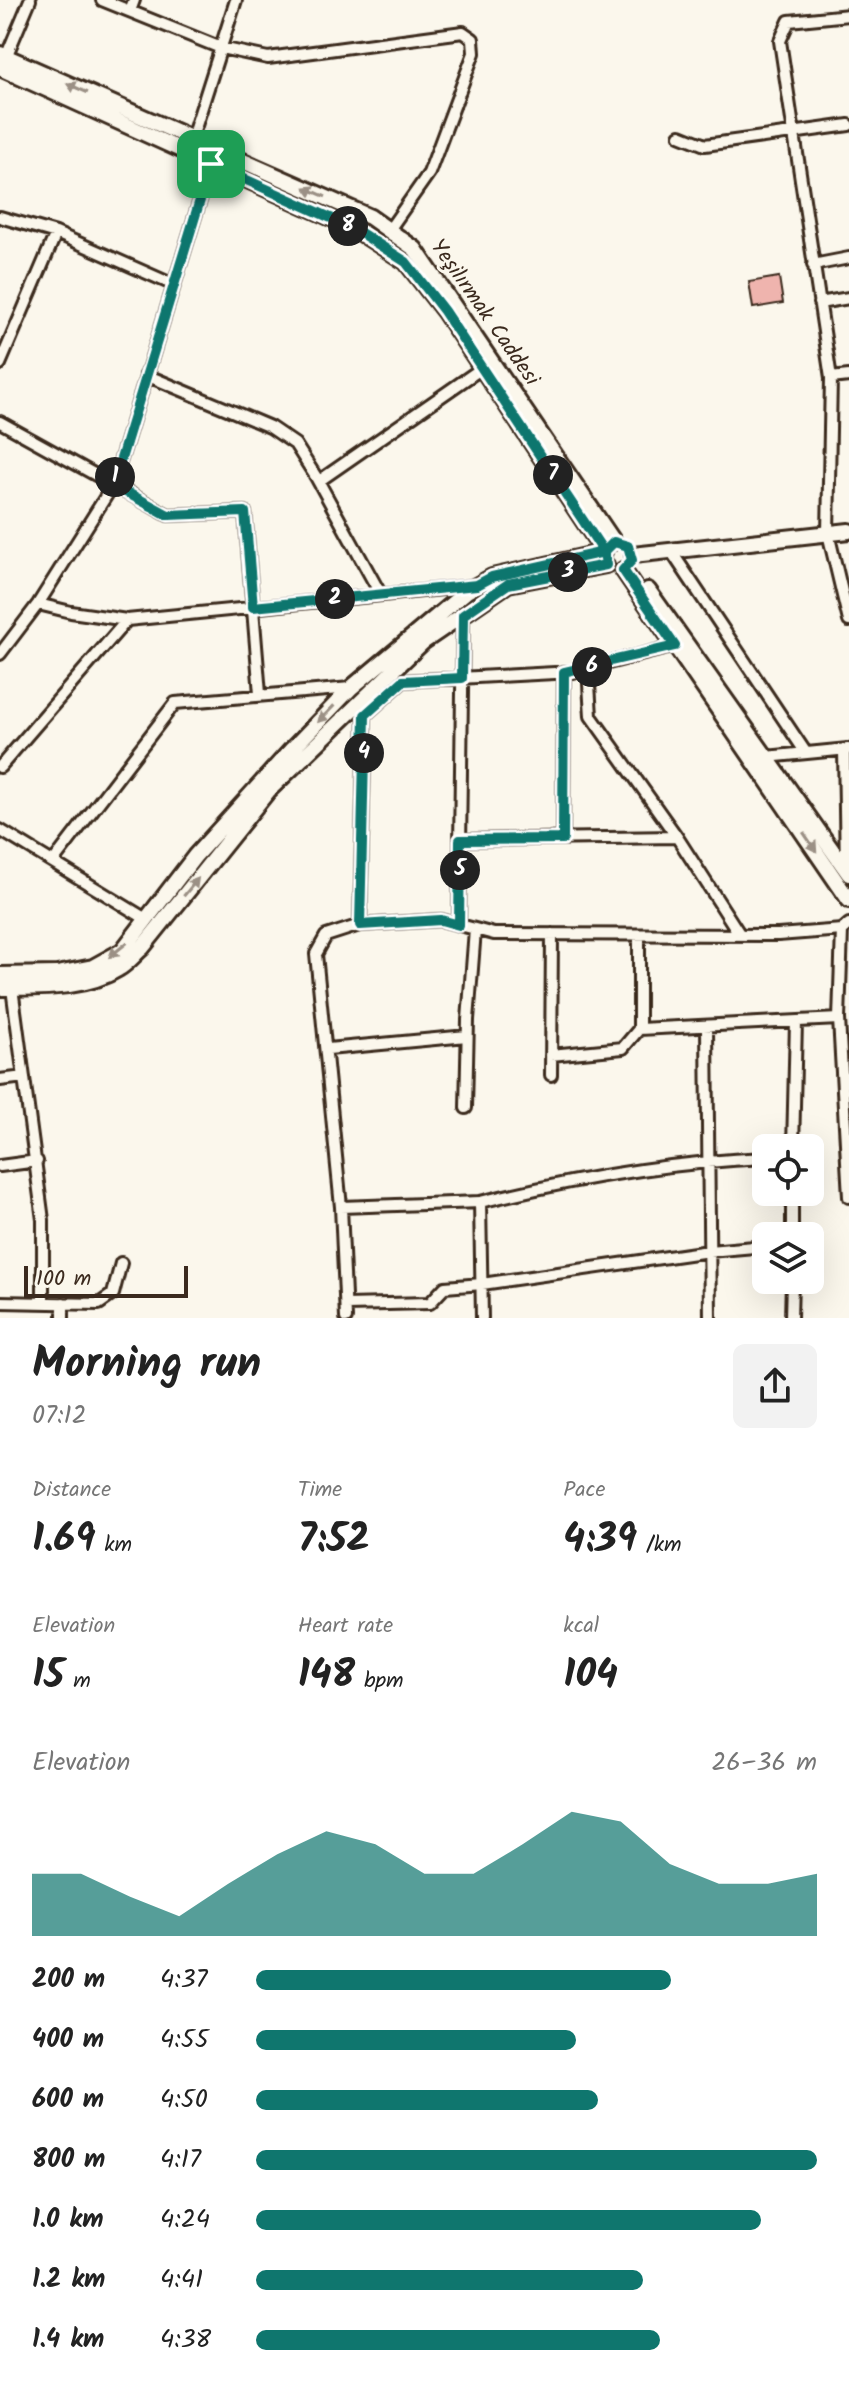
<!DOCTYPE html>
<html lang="en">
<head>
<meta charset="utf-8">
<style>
  body { margin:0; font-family:Kalam,sans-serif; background:#f2f2f2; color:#222; height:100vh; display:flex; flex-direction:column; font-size:30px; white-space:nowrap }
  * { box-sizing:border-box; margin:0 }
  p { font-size:26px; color:#767676 }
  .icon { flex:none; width:44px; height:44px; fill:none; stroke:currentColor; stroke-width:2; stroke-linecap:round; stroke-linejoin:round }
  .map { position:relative; height:1318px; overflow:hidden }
  .drawer { display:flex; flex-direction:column; background:#fff; flex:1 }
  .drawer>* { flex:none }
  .buttons { position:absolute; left:752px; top:1134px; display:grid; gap:16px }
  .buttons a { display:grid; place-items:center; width:72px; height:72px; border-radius:12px; background:#fff; box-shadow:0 8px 32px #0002; font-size:40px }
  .scale { position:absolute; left:24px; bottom:20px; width:164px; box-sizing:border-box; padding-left:8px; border:4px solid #3b2a1e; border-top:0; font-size:22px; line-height:28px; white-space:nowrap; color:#3b2a1e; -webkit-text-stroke:6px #fbf7ec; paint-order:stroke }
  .pin { position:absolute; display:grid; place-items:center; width:68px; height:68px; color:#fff; margin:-34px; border-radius:16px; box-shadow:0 4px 12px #0006 }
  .km { position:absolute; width:40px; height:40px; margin:-20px; border-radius:50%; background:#222; color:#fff; font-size:22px; line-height:40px; text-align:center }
  .round { display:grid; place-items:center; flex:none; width:84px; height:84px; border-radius:12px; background:#f2f2f2 }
  .headline { display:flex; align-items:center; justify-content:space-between; height:136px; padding:0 32px }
  h1 { font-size:44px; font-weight:800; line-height:60px }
  .stats { display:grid; grid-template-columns:repeat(3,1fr); gap:12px; height:136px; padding:8px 32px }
  .stats div { display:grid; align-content:center }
  .stats b { font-size:40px; font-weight:800 }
  .stats small { font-size:22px; font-weight:400 }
  .stats p { font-size:22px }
  .chart { height:224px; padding:16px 32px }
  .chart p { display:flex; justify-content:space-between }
  .chart svg { width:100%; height:144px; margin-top:8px; fill:#0f766e; opacity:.7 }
  ul { padding:0 32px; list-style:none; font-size:26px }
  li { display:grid; grid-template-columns:128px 96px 1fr; align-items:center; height:60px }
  li i { height:20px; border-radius:10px; background:#0f766e }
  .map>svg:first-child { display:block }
  .building { fill:#efb4ae; stroke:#3b2a1e; stroke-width:2 }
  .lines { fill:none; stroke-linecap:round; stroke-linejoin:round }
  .street-casing { stroke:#3b2a1e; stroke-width:16 }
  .secondary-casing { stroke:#3b2a1e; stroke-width:20 }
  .street { stroke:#fbf7ec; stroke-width:10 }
  .secondary { stroke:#fbf7ec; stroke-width:14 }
  .oneway { fill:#9b9085 }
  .route-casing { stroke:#fff; stroke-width:16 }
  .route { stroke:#0f766e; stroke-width:10 }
  .labels { text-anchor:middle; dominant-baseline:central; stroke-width:6; stroke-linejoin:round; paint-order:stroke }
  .street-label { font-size:22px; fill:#3b2a1e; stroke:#fbf7ec }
</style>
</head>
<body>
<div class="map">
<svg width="849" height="1318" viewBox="0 0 849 1318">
  <rect width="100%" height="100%" fill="#fbf7ec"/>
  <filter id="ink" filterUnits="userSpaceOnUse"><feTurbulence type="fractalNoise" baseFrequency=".0125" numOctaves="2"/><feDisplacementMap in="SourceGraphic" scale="16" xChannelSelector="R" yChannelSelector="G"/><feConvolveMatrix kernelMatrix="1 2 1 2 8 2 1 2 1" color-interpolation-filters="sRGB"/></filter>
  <g filter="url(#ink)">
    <!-- building -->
    <path class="building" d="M779,277L783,303L753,308L749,282Z"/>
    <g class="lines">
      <defs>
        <path id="street" d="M102,0L221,48L268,58L463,32L473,39L474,53L429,173L389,230
          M130,11L134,0
          M849,15L789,21L780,41L831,378L828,533L849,621
          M6,57L30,0
          M680,135L705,145L849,125
          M192,138L236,0
          M0,217L56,233L174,285
          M813,265L849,258
          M819,303L849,298
          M0,364L56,233
          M146,375L270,427L295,444L316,477L381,595
          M831,378L849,376
          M0,422L168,515L245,512L260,694
          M319,481L482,368
          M671,551L806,753
          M38,604L71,612L127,620
          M0,654L38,604L113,485L211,164
          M588,668L591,716L677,837L740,935
          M844,750L846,868
          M766,757L848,749
          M0,767L127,620L473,586
          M0,830L146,919
          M563,839L564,672
          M460,840L677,837
          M53,862L175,703L351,688
          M360,925L365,715L403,681L573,672L675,646
          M459,925L463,615
          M639,935V1029L839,1019L842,930
          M12,988L43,1220V1303
          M839,1019L849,1197
          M707,1027L710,1318
          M328,1049L467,1036
          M551,1055L623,1048L639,1029
          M551,1075L552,934
          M0,1080L24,1077
          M466,1108L468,1020L475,930
          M793,1148L796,1022
          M0,1166L37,1161
          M480,1202C573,1179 670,1162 766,1158
          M341,1207L480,1202L482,1318
          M792,1236V1192
          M0,1302L99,1304L113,1294L121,1263
          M346,1305L430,1303L445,1287L482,1284L709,1251L766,1246
          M63,1318V1303
          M346,1318L341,1207L316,954L326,936L360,925L441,920L494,934L778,935L842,930L849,924
          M791,1318L792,1280"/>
        <path id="secondary" d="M0,54L370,217L415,249L614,542
          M0,68L353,228L406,262L444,311L604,552L492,577L467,591L351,688L292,749L195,856L122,951L93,967L57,974L0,975
          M633,555L849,531
          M623,570L849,900
          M648,590L849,874
          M0,988C38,987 84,990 118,969C127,964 134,955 142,948L268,791L423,642L508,584L606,565"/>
      </defs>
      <!-- street casing -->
      <use href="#street" class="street-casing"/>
      <!-- secondary casing -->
      <use href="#secondary" class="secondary-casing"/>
      <!-- street -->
      <use href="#street" class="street"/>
      <!-- secondary -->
      <use href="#secondary" class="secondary"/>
    </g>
    <!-- one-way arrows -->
    <defs><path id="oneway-solid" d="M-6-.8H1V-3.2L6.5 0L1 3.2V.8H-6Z" transform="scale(2)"/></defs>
    <g class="oneway">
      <use href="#oneway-solid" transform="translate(77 88) rotate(-156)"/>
      <use href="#oneway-solid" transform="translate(315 192) rotate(-156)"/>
      <use href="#oneway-solid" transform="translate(326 714) rotate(134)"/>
      <use href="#oneway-solid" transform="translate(810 842) rotate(56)"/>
      <use href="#oneway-solid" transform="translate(191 887) rotate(-51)"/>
      <use href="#oneway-solid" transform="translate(118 950) rotate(141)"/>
    </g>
  </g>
  <g class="lines" filter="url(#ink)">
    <defs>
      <path id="route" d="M211,164L113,485L168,515L245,512L253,607L477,585L492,577L604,552L606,565L508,584L463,615L462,678L403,681L365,715L360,925L441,920L459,925L460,840L563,839L564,672L675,646L623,570L632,560L628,546L614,542L604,552L444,311L406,262L353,228L211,164"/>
    </defs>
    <!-- route casing -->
    <use href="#route" class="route-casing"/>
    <!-- route -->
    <use href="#route" class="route"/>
  </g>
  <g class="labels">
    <!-- street labels -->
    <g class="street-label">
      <text transform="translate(484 313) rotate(55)">Yeşilırmak Caddesi</text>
    </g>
  </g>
</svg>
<div class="buttons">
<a><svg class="icon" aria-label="locate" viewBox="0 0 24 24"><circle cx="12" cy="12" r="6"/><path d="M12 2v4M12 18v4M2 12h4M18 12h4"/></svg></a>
<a><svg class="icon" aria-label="layers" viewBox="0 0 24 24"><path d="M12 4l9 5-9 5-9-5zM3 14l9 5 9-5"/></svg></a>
</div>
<div class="scale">100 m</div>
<div class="pin" style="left:211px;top:164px;background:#1e9e55"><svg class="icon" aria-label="arrive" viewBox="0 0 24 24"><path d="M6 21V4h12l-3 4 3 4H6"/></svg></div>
<b class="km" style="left:115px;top:477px">1</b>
<b class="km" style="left:335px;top:599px">2</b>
<b class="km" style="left:568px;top:572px">3</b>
<b class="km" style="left:364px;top:753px">4</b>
<b class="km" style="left:460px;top:870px">5</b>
<b class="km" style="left:592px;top:667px">6</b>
<b class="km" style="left:553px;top:475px">7</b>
<b class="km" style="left:348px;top:226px">8</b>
</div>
<section class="drawer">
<div class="headline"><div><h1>Morning run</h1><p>07:12</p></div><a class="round"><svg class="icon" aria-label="share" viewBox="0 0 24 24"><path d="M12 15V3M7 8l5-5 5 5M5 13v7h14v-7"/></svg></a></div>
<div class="stats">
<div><p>Distance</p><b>1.69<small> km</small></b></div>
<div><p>Time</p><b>7:52</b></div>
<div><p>Pace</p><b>4:39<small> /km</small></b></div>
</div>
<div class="stats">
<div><p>Elevation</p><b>15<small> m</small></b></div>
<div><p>Heart rate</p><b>148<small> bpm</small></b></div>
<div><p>kcal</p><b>104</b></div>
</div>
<div class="chart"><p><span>Elevation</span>26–36 m</p>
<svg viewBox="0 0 160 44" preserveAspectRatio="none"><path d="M0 44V25L10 25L20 32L30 38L40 28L50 19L60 12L70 16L80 25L90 25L100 16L110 6L120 9L130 22L140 28L150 28L160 25V44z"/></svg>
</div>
<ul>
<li><b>200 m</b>4:37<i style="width:74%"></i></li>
<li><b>400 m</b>4:55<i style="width:57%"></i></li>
<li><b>600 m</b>4:50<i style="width:61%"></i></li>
<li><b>800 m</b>4:17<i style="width:100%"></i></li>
<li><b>1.0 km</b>4:24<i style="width:90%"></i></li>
<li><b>1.2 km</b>4:41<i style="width:69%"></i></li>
<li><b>1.4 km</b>4:38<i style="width:72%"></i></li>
</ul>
</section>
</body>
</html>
